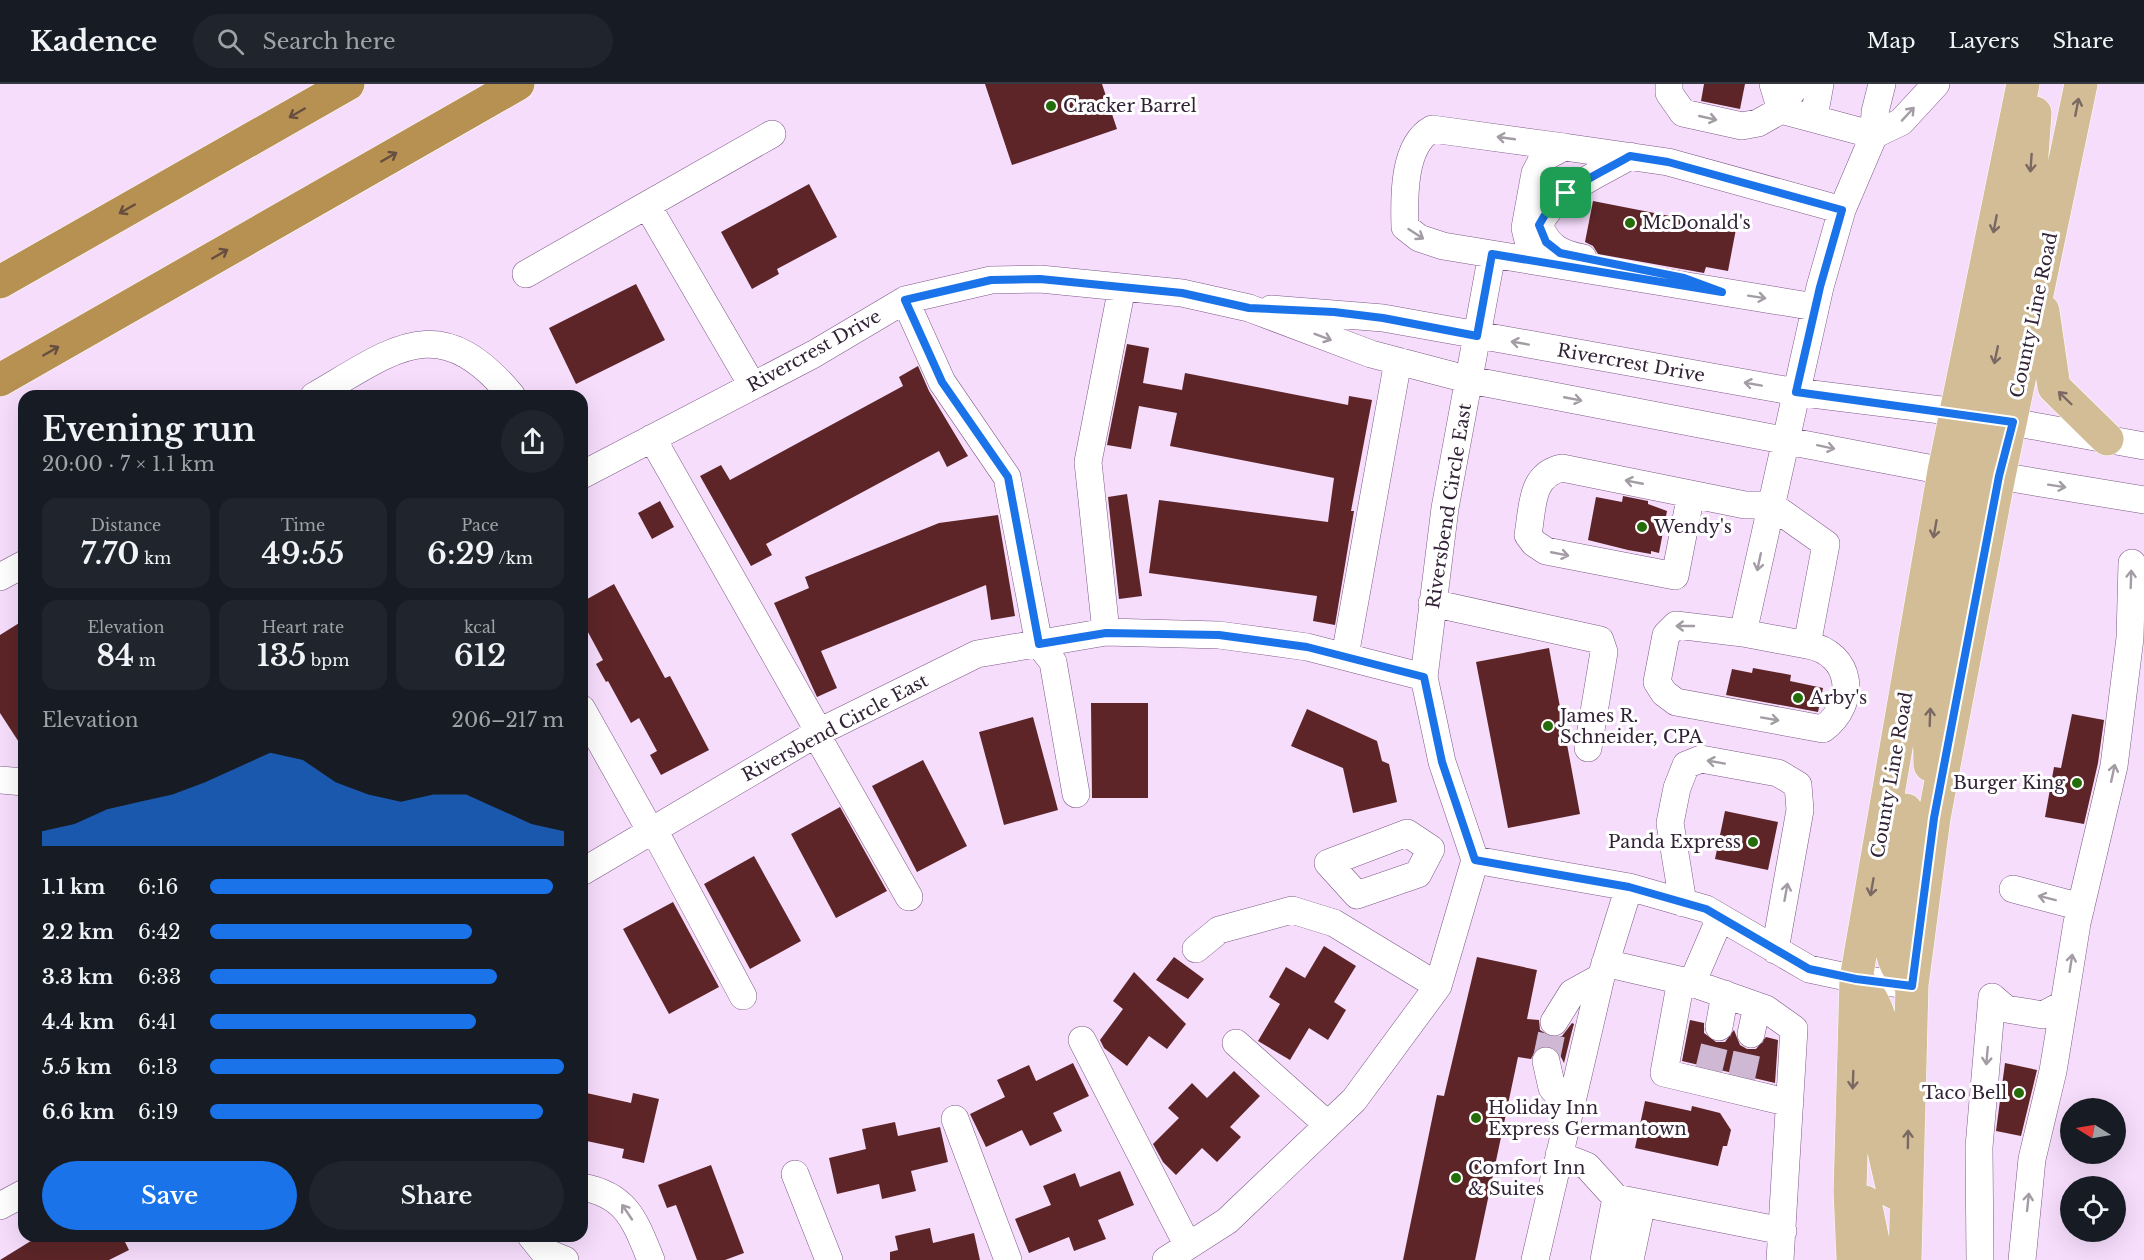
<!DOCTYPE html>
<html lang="en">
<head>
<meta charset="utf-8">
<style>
  body { margin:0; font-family:"Libre Baskerville",serif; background:#20242c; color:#f1f3f6; height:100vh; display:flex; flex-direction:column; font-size:22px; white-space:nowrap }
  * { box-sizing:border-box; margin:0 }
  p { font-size:20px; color:#9ea1a6 }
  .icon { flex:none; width:33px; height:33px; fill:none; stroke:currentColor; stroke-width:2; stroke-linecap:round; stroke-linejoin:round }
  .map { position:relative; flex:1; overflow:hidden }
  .sheet { position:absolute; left:18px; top:306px; width:570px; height:852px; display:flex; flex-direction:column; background:#171b24; border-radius:18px; box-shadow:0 6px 24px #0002 }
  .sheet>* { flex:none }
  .needle { width:39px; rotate:281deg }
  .tools { position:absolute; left:2060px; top:1014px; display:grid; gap:12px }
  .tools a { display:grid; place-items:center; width:66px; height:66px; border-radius:50%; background:#171b24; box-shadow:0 6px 24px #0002; font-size:30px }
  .pin { position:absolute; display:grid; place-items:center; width:51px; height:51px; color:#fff; margin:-26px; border-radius:12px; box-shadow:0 3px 9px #0006 }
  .round { display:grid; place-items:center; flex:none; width:63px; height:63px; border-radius:32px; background:#20242c }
  .head { display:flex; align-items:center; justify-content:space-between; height:102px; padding:0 24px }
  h1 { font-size:33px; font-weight:600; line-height:45px }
  .stats { display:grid; grid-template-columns:repeat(3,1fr); gap:9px; height:102px; padding:6px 24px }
  .stats div { display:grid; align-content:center; border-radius:15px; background:#20242c; text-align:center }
  .stats b { font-size:30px; font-weight:600 }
  .stats small { font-size:16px; font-weight:400 }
  .stats p { font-size:16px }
  .chart { height:168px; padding:12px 24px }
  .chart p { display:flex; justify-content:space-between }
  .chart svg { width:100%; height:108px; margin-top:6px; fill:#1a73e8; opacity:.7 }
  .action { display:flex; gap:12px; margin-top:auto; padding:12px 24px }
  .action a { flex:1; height:69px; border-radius:36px; background:#1a73e8; color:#fff; font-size:24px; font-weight:600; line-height:69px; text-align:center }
  .action a+a { background:#20242c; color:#f1f3f6 }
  ul { padding:0 24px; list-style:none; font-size:20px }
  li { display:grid; grid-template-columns:96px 72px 1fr; align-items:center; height:45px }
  li i { height:15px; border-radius:8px; background:#1a73e8 }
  header { display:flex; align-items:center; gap:36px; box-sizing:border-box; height:84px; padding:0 30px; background:#171b24; border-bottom:2px solid #363941 }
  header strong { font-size:28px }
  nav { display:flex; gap:33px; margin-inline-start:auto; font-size:21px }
  .search { width:420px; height:54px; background:#20242c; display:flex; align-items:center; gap:15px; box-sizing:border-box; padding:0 21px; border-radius:33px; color:#9ea1a6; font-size:22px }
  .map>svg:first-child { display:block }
  .building { fill:#5d2528 }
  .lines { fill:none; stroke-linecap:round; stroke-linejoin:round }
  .minor-tunnel { stroke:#cfb8d4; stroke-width:27; stroke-dasharray:27 14; stroke-linecap:butt }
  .minor-casing { stroke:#7d5986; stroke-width:28 }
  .major-casing { stroke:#fff; stroke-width:34 }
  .highway-casing { stroke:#fff; stroke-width:34 }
  .minor { stroke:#fff; stroke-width:27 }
  .major { stroke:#d3bd97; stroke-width:33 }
  .highway { stroke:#b69152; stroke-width:33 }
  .oneway { stroke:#7a6862 }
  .oneway2 { stroke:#674e41 }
  .oneway3 { stroke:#a39ca5 }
  .route-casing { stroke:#fff; stroke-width:12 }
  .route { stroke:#1a73e8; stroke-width:8 }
  .poi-dot { fill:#256d0b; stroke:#fff; stroke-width:2 }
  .labels { text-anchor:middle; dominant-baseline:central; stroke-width:6; stroke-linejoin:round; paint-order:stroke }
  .poi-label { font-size:18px; fill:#322236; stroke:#fff; text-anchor:start }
  .street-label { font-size:18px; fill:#322236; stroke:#fff }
</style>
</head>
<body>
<header>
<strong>Kadence</strong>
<div class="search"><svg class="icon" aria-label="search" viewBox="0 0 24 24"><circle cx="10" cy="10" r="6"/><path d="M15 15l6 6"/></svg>Search here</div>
<nav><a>Map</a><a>Layers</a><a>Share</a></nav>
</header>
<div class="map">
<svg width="2144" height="1176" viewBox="0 0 2144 1176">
  <rect width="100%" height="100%" fill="#f6ddfc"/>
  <!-- building -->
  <path class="building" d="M985,0H1102L1117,45L1012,81Z
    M1704,0H1745L1740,25L1701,17Z
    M809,100L837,153L777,185L779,190L752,205L721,148Z
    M1593,117L1736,145L1728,187L1706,183L1704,189L1598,170L1593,162L1585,158Z
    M636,200L665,256L576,300L549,244Z
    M1127,260L1149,264L1143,299L1182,306L1185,289L1348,321L1349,312L1372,316L1351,427H1354L1335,541L1313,537L1317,512L1149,489L1159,416L1328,438L1334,394L1170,362L1177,329L1139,322L1131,365L1107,361Z
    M918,282L929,307L968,372L947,383L939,367L766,460L772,471L751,482L700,392L721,381L730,396L903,302L899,293Z
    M1127,410L1142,512L1119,515L1108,413Z
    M1623,412L1648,417V420L1667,427L1659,469L1651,467V470L1628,466L1588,456L1596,413L1622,418Z
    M660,417L674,443L652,455L638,429Z
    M998,431L1015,532L991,536L986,501L821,567L837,604L817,613L774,519L809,504L805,493L939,439Z
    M614,500L665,594L670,592L709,666L661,691L650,671L657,667L639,634L631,639L608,597L606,598L596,580L603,576L582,537V518Z
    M24,536V666L0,629V551Z
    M1549,564L1580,730L1508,744L1476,578Z
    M1753,584L1791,591L1790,597L1823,604L1818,628L1726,611L1732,585L1752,589Z
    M1091,619H1148V714H1092Z
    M1307,625L1377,657L1382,677L1389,680L1397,718L1353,729L1343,684L1291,662Z
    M2072,630L2104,636L2098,679L2084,740L2045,733L2054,683L2061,684Z
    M1033,633L1058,726L1004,741L979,648Z
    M923,676L967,762L917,788L872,702Z
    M840,723L887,807L836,834L791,750Z
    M1725,727L1778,738L1768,786L1715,775Z
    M754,772L801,857L750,885L704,800Z
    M673,818L719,903L669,930L623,845Z
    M1324,862L1356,882L1334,918L1346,926L1328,956L1309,944L1290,976L1258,957L1280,920L1269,913L1286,883L1305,894Z
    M1174,873L1204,895L1188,915L1156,896Z
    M1477,873L1537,886L1527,935L1539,936L1540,946L1553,954L1562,952L1572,939L1574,940L1572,947L1564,979L1558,967L1550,962L1536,965L1531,975L1518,973L1475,1176H1403L1437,1011L1444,1012Z
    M1134,888L1186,940L1167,965L1149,952L1127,982L1104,964L1100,956L1123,925L1113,917Z
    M1690,936L1704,939V949L1716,958H1725L1734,946L1740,961L1747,965H1756L1766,953L1778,956L1775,999L1682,977Z
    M1073,979L1089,1012L1053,1029L1062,1047L1030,1062L1022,1046L986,1063L970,1030L1005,1013L997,996L1029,981L1036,997Z
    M2005,979L2037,986L2021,1052L1996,1047Z
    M1234,987L1260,1012L1230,1043L1241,1053L1217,1078L1202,1064L1176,1091L1163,1078L1153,1060L1179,1034L1168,1024L1192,999L1207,1014Z
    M582,1008L631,1019L633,1009L659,1015L644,1079L622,1074L624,1065L582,1056Z
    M1645,1017L1691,1027L1692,1022L1720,1029L1731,1046L1727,1062H1723L1718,1082L1635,1064Z
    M895,1038L898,1052L940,1043L948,1078L911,1087L916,1107L882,1115L879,1100L837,1110L829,1074L866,1065L862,1045Z
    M711,1081L744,1169L725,1176H697L676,1121L667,1124L658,1101Z
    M1120,1087L1134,1121L1098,1136L1106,1155L1074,1167L1069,1153L1029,1169L1015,1135L1051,1121L1043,1102L1075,1089L1080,1103Z
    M930,1144L933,1159L974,1149L980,1176H890V1168L898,1166L895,1152Z
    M39,1152H122L129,1166L109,1176H0Z"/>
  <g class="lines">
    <!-- minor-tunnel -->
    <path class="minor-tunnel" d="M1546,977L1554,938
      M1708,989L1719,943
      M1741,996L1751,950"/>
    <defs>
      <path id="minor" d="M1669,0V9L1683,29L1742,42L1758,39L1781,26L1874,51
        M1773,0L1781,26L1796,0
        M1814,33L1820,0
        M1874,51L1901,38L1936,0
        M1564,63L1432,45C1403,61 1404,113 1405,143L1419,154L1443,162L1815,223
        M1583,174C1560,169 1549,164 1539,141C1556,106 1598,91 1630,72
        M1533,177L1525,144L1535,89L1543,74L1564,63L1668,78L1842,126
        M526,190L647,121
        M905,216L942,298L1007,393L1039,560L1053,578L1076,710
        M1271,225L1383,234L1796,308L1957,328L2144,362
        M752,301L647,121L772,50
        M314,312C395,265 439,224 512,312
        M652,354L819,648
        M582,391L814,270L905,216L991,196L1040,195L1182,209L1249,224L1371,270L1470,296L1944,387L1999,392L2144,416
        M1691,410L1675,492L1546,467L1534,459L1528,451C1533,423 1530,391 1562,384L1745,421H1771L1826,460L1807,561L1743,549L1820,203L1842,126L1874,51L1875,28L1882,0
        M0,493L24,480
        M1432,519L1600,556L1604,568L1588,664
        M1106,548L1088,378L1122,203
        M1743,549L1676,541L1666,551L1657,598L1664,609L1676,618L1823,645C1858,619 1853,569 1807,561
        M1345,572L1398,277
        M1424,593L1445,424L1492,170
        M582,625L650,746
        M816,650L909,813
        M0,696L24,698
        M653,744L743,912
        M1407,749L1431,765L1418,790L1357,811L1328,779Z
        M1475,776L1629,803L1706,825L1809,885L1856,895L1912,901
        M582,788L819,648L977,570L1106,548L1219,551L1307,563L1424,593L1442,678L1475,776L1438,902L1354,1016L1227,1137L1166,1176
        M2013,805L2081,823
        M1683,819L1670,739L1677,704L1686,681L1701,675L1778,689L1798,701L1800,726L1775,866
        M1720,834L1692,899L1766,925L1794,945L1780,1176
        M1196,865L1219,846L1292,826L1334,839L1438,902
        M1605,879L1692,899
        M1681,896L1664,989L1790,1019
        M1992,913L2006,925L2043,931L2064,920L2077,839L2114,682L2130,554L2132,479
        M1554,938L1572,909L1601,893
        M1719,943L1725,910
        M1751,950L1757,922
        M1082,956L1188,1162
        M1236,959L1328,1041
        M1546,977L1552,1004L1570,1024
        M955,1035L1008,1176
        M1559,1071L1587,1082L1616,1114
        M795,1090L829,1176
        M582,1103C627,1111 635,1137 651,1176
        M0,1122L24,1109
        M531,1152L543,1167L565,1176
        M1535,1176L1601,893L1629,803
        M1604,1176L1616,1114L1783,1147
        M1630,1176L1642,1119
        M1980,1176L1979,1063L1992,913
        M2022,1176L2032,1075L2053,987L2064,920"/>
      <path id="major" d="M2043,227L2054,303L2107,355
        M1997,383L1991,361L1988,318L2029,113L2035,29
        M1930,681L1929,631L1933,599L1973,390L1969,360L1958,331
        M1906,726C1905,765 1883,842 1894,875C1898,886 1904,893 1912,901
        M1856,895C1899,939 1878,986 1880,1039C1881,1062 1889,1086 1893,1108
        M1865,1118L1877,1176
        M1853,1176L1850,1107L1856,895L1944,387L2023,0
        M1905,1176L1912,901L1934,734L1999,392L2081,0"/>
      <path id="highway" d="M0,198L348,0
        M0,296L518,0"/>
    </defs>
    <!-- minor casing -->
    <use href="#minor" class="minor-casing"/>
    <!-- major casing -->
    <use href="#major" class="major-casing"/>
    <!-- highway casing -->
    <use href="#highway" class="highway-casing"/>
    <!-- minor -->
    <use href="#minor" class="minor"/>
    <!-- major -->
    <use href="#major" class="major"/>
    <!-- highway -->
    <use href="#highway" class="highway"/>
  </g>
  <!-- one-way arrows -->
  <defs><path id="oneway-shaft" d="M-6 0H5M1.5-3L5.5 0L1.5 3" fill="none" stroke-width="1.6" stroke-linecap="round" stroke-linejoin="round" transform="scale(1.5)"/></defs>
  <g class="oneway">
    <use href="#oneway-shaft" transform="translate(2077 23) rotate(-79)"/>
    <use href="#oneway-shaft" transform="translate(2031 79) rotate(94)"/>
    <use href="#oneway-shaft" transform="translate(1995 140) rotate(101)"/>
    <use href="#oneway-shaft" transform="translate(1996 271) rotate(102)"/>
    <use href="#oneway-shaft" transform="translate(2065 314) rotate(-136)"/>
    <use href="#oneway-shaft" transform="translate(1935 445) rotate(100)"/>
    <use href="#oneway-shaft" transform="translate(1930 633) rotate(-88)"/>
    <use href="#oneway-shaft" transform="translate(1872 803) rotate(100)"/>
    <use href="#oneway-shaft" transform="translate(1853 996) rotate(92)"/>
    <use href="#oneway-shaft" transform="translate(1908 1055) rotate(-89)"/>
  </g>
  <g class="oneway2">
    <use href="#oneway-shaft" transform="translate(297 29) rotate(150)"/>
    <use href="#oneway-shaft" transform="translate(389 73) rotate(-30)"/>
    <use href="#oneway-shaft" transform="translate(127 125) rotate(150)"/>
    <use href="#oneway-shaft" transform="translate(220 170) rotate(-30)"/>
    <use href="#oneway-shaft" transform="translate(51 267) rotate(-30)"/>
  </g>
  <g class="oneway3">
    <use href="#oneway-shaft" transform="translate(1908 30) rotate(-47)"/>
    <use href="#oneway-shaft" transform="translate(1708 34) rotate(13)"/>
    <use href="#oneway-shaft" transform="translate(1506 54) rotate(-172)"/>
    <use href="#oneway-shaft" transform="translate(1416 150) rotate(33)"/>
    <use href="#oneway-shaft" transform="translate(1757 213) rotate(9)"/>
    <use href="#oneway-shaft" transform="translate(1323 253) rotate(21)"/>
    <use href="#oneway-shaft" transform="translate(1520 259) rotate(-170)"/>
    <use href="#oneway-shaft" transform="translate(1753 300) rotate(-170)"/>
    <use href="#oneway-shaft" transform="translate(1573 315) rotate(11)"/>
    <use href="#oneway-shaft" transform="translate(1826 363) rotate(12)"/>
    <use href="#oneway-shaft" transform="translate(1634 398) rotate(-169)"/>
    <use href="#oneway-shaft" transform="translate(2057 402) rotate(9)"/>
    <use href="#oneway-shaft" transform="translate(1560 470) rotate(11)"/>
    <use href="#oneway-shaft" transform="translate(1759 478) rotate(102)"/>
    <use href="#oneway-shaft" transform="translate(2131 495) rotate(-88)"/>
    <use href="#oneway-shaft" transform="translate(1685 542) rotate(-180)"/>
    <use href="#oneway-shaft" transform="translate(1770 635) rotate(10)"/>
    <use href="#oneway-shaft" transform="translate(1716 678) rotate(-170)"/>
    <use href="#oneway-shaft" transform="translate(2113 689) rotate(-78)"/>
    <use href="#oneway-shaft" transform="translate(1786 808) rotate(-80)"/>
    <use href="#oneway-shaft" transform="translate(2047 814) rotate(-166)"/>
    <use href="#oneway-shaft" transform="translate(2071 879) rotate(-81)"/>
    <use href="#oneway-shaft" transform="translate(1987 972) rotate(95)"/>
    <use href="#oneway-shaft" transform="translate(2028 1118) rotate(-84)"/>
    <use href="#oneway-shaft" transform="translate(627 1128) rotate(-124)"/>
  </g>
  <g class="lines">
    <defs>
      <path id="route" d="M1630,72L1668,78L1842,126L1820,203L1796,308L2013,338L1999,392L1934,734L1912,902L1856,895L1809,885L1706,825L1629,803L1475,776L1442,678L1424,593L1307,563L1219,551L1106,549L1039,560L1008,393L942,298L905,216L991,196L1040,195L1182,209L1249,224L1334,228L1383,234L1477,252L1492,170L1722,208L1684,194L1560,169L1546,158L1539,141C1556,106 1598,91 1630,72Z"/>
    </defs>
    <!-- route casing -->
    <use href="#route" class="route-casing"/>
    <!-- route -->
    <use href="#route" class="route"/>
  </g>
  <!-- markers -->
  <g class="poi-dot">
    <circle cx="1051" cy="22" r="6"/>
    <circle cx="1630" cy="139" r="6"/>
    <circle cx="1642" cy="443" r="6"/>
    <circle cx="1798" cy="614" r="6"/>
    <circle cx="1548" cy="642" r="6"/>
    <circle cx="2077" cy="699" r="6"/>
    <circle cx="1753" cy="758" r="6"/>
    <circle cx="2019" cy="1009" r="6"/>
    <circle cx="1476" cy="1034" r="6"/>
    <circle cx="1456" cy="1094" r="6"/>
  </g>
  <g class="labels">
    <!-- poi labels -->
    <g class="poi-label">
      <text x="1063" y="22">Cracker Barrel</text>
      <text x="1642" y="139">McDonald's</text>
      <text x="1654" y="443">Wendy's</text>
      <text x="1810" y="614">Arby's</text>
      <text x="1560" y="632">James R.<tspan x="1560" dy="21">Schneider, CPA</tspan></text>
      <text x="2065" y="699" text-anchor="end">Burger King</text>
      <text x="1741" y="758" text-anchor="end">Panda Express</text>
      <text x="2007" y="1009" text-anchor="end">Taco Bell</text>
      <text x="1488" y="1024">Holiday Inn<tspan x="1488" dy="21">Express Germantown</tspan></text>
      <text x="1468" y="1084">Comfort Inn<tspan x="1468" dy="21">&amp; Suites</tspan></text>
    </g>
    <!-- street labels -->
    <g class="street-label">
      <text transform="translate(2034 231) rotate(-78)">County Line Road</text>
      <text transform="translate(814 267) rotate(-29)">Rivercrest Drive</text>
      <text transform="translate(1631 279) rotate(10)">Rivercrest Drive</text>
      <text transform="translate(1449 422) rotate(-81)">Riversbend Circle East</text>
      <text transform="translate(835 644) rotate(-28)">Riversbend Circle East</text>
      <text transform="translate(1892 691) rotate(-80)">County Line Road</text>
    </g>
  </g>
</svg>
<div class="tools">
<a><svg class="needle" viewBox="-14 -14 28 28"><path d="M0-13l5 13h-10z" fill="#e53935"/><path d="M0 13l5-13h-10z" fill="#9ea1a6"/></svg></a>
<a><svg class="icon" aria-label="locate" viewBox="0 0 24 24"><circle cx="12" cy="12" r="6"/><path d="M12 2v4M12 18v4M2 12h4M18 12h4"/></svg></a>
</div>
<div class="pin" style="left:1566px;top:109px;background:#1e9e55"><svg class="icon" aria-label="arrive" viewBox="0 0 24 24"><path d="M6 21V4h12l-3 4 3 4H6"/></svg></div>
<section class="sheet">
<div class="head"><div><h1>Evening run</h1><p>20:00 · 7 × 1.1 km</p></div><a class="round"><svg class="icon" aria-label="share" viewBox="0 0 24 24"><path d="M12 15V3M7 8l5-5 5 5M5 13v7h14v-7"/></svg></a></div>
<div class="stats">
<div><p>Distance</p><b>7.70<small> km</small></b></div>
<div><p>Time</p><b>49:55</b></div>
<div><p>Pace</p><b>6:29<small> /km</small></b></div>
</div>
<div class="stats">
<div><p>Elevation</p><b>84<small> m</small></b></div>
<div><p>Heart rate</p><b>135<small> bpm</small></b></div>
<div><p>kcal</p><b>612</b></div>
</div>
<div class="chart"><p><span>Elevation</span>206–217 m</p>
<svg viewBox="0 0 160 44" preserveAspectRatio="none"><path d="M0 44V38L10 35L20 29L30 26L40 23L50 18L60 12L70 6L80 9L90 18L100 23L110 26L120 23L130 23L140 29L150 35L160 38V44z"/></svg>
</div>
<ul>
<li><b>1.1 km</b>6:16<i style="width:97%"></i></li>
<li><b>2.2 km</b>6:42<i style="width:74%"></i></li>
<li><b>3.3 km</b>6:33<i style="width:81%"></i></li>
<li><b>4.4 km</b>6:41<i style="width:75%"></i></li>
<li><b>5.5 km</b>6:13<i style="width:100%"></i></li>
<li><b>6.6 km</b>6:19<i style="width:94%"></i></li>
</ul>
<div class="action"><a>Save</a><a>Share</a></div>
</section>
</div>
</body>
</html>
